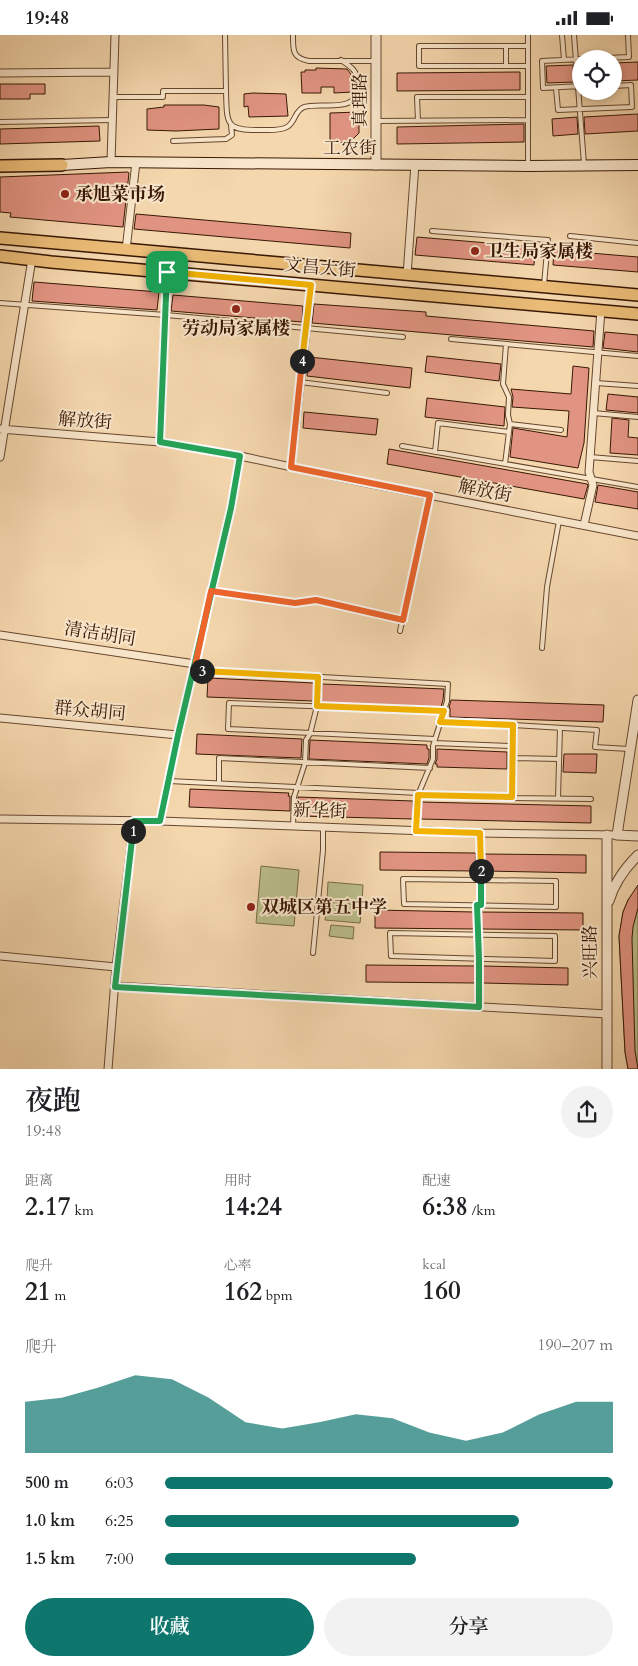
<!DOCTYPE html>
<html lang="zh">
<head>
<meta charset="utf-8">
<style>
  body { margin:0; font-family:Cardo,"Noto Serif SC",serif; background:#f2f2f2; color:#202124; height:100vh; display:flex; flex-direction:column; font-size:19px; white-space:nowrap }
  * { box-sizing:border-box; margin:0 }
  p { font-size:16px; color:#757577 }
  .icon { flex:none; width:28px; height:28px; fill:none; stroke:currentColor; stroke-width:2; stroke-linecap:round; stroke-linejoin:round }
  .map { position:relative; height:1034px; overflow:hidden }
  .details { display:flex; flex-direction:column; background:#fff; flex:1 }
  .details>* { flex:none }
  .controls { position:absolute; left:572px; top:15px; display:grid; gap:10px }
  .controls a { display:grid; place-items:center; width:50px; height:50px; border-radius:50%; background:#fff; box-shadow:0 2px 8px #0003; font-size:25px }
  .pin { position:absolute; display:grid; place-items:center; width:42px; height:42px; color:#fff; margin:-21px; border-radius:10px; box-shadow:0 2px 8px #0006 }
  .km { position:absolute; width:25px; height:25px; margin:-12px; border-radius:50%; background:#222; color:#fff; font-size:14px; line-height:25px; text-align:center }
  .round { display:grid; place-items:center; flex:none; width:52px; height:52px; border-radius:26px; background:#f2f2f2 }
  .headline { display:flex; align-items:center; justify-content:space-between; height:85px; padding:0 25px }
  h1 { font-size:28px; font-weight:600; line-height:38px }
  .figures { display:grid; grid-template-columns:repeat(3,1fr); gap:8px; height:85px; padding:5px 25px }
  .figures div { display:grid; align-content:center }
  .figures b { font-size:25px; font-weight:600 }
  .figures small { font-size:14px; font-weight:400 }
  .figures p { font-size:14px }
  .chart { height:140px; padding:10px 25px }
  .chart p { display:flex; justify-content:space-between }
  .chart svg { width:100%; height:90px; margin-top:5px; fill:#0f766e; opacity:.7 }
  .primary-button { display:flex; gap:10px; margin-top:auto; padding:10px 25px }
  .primary-button a { flex:1; height:58px; border-radius:30px; background:#0f766e; color:#fff; font-size:20px; font-weight:600; line-height:58px; text-align:center }
  .primary-button a+a { background:#f2f2f2; color:#202124 }
  ul { padding:0 25px; list-style:none; font-size:16px }
  li { display:grid; grid-template-columns:80px 60px 1fr; align-items:center; height:38px }
  li i { height:12px; border-radius:6px; background:#0f766e }
  .status { display:flex; justify-content:space-between; align-items:center; height:35px; padding:0 25px; background:#fff; direction:ltr }
  .status svg { height:14px; fill:currentColor }
  .map>svg:first-child { display:block }
  .green { fill:#babe8b; stroke:#796b48 }
  .building { fill:#e19482; stroke:#381805 }
  .lines { fill:none; stroke-linecap:round; stroke-linejoin:round }
  .service-casing { stroke:#67482f; stroke-width:6 }
  .minor-casing { stroke:#67482f; stroke-width:9 }
  .tertiary-casing { stroke:#67482f; stroke-width:11 }
  .secondary-casing { stroke:#381805; stroke-width:12 }
  .primary-casing { stroke:#381805; stroke-width:14 }
  .service { stroke:#f8e5ca; stroke-width:4 }
  .minor { stroke:#f8e5ca; stroke-width:7 }
  .tertiary { stroke:#f8e5ca; stroke-width:9 }
  .secondary { stroke:#f8e5ca; stroke-width:10 }
  .primary { stroke:#eabc77; stroke-width:11 }
  .split-1-casing { stroke:#fff; stroke-width:10 }
  .split-2-casing { stroke:#fff; stroke-width:10 }
  .split-3-casing { stroke:#fff; stroke-width:10 }
  .split-4-casing { stroke:#fff; stroke-width:10 }
  .split-5-casing { stroke:#fff; stroke-width:10 }
  .split-1 { stroke:#22a559; stroke-width:6 }
  .split-2 { stroke:#22a559; stroke-width:6 }
  .split-3 { stroke:#f5b400; stroke-width:6 }
  .split-4 { stroke:#f0652b; stroke-width:6 }
  .split-5 { stroke:#f5b400; stroke-width:6 }
  .poi-dot { fill:#8f2418; stroke:#f8e5ca; stroke-width:2 }
  .labels { text-anchor:middle; dominant-baseline:central; stroke-width:4; stroke-linejoin:round; paint-order:stroke }
  .street-label { font-size:18px; fill:#381805; stroke:#f8e5ca }
  .poi-label { font-size:18px; font-weight:bold; fill:#381805; stroke:#f8e5ca; text-anchor:start }
</style>
</head>
<body>
<div class="status"><b>19:48</b><svg viewBox="0 0 49 12"><path d="M0 12V9h3v3zM5 12V6h3v6zM10 12V3h3v9zM15 12V0h3v12zM26 1h20v11H26zM47 4h2v5h-2z"/></svg></div>
<div class="map">
<svg width="638" height="1034" viewBox="0 0 638 1034">
  <rect width="100%" height="100%" fill="#f5d7ae"/>
  <filter id="stains"><feTurbulence type="fractalNoise" baseFrequency=".004" numOctaves="4"/><feColorMatrix values="0 0 0 0 .2 0 0 0 0 .09 0 0 0 0 .02 0 0 0 .5 -.17"/></filter>
  <radialGradient id="worn" r=".72"><stop offset=".6" stop-color="#630" stop-opacity="0"/><stop offset="1" stop-color="#630" stop-opacity=".3"/></radialGradient>
  <!-- green -->
  <path class="green" d="M261,831L299,835L294,891L256,888Z
    M328,847L363,850L362,868L327,865Z
    M638,851V1033L628,1034L625,1017L619,901L623,877L628,865Z
    M327,867L362,870L360,888L325,885Z
    M331,890L354,892L353,904L329,901Z"/>
  <!-- building -->
  <path class="building" d="M638,27V45L614,46V28Z
    M573,30L574,47L547,48L546,31Z
    M316,33L347,34L353,42V57L334,58V52H321V58H302L301,37H305V35H316Z
    M520,37V55L397,56V38Z
    M0,49H45V59H30V64H0Z
    M253,58L286,59L288,81L249,82L248,71L244,72V59Z
    M164,70H204L219,72V94L176,96L147,95V74L164,72Z
    M359,77V98L350,107L330,108V78Z
    M638,79V96L585,99L584,82Z
    M577,82L578,99L553,101L552,84Z
    M524,89V107L397,109V92Z
    M99,91L100,106L0,109V94Z
    M128,137L129,138L123,192L10,182L11,178L0,177V142Z
    M136,179L351,198L350,213L134,194Z
    M417,202L535,212L534,230L415,220Z
    M554,215L638,222V237L553,230Z
    M34,247L159,257L157,275L32,266Z
    M173,260L303,271L302,287L171,276Z
    M314,269L426,277V281L594,296L593,312L312,288Z
    M605,297L638,300V317L603,313Z
    M427,321L501,329L499,346L425,337Z
    M309,322L412,333L410,353L307,341Z
    M573,331L589,333L584,408L578,433L510,422L513,393L567,402L569,376L512,372L513,362L511,354L571,359Z
    M608,359L638,362V378L606,375Z
    M427,363L505,372L504,391L425,382Z
    M304,377L378,384L376,400L303,393Z
    M612,383L629,385L628,402L638,403V420L610,418Z
    M389,414L587,449L588,450L584,464L387,429Z
    M598,450L638,457V474L595,467Z
    M208,643L314,648L313,666L207,662Z
    M322,649L444,654L443,665L441,672L323,668L321,667Z
    M451,665L604,670L603,687L450,682V673H449Z
    M197,699L302,704L301,723L196,719Z
    M310,705L427,710V714H429V723L427,729L309,724Z
    M437,714L507,717V734L437,732V729H435L437,724Z
    M564,719H597L596,738L563,737Z
    M190,754L289,758L288,761H290V776L189,772Z
    M298,762L413,766V784L299,781V776H297Z
    M421,767L591,771V788L420,784Z
    M380,817L475,818L476,819V836L380,835Z
    M483,819L586,820V838L484,836Z
    M638,850V873L633,892L632,903L635,1016L638,1034H628L625,1017L619,901L623,877L628,865Z
    M375,875L474,877V894L375,893Z
    M481,877L583,878V895L482,894Z
    M366,930L475,931V948L366,947Z
    M483,931L568,933V950L483,948Z"/>
  <g class="lines">
    <defs>
      <path id="service" d="M293,0C293,15 292,23 309,26H376
        M528,0V131
        M562,0L564,25
        M574,0L584,129
        M506,11V31
        M528,11H419V31H528
        M581,24L542,26L543,53L581,51
        M586,24L629,22L628,0
        M556,53L558,75L632,72L631,50L614,51
        M226,56C227,89 225,96 261,95C269,95 280,96 287,92C296,87 294,76 304,72C322,66 360,81 358,48C358,36 350,31 341,25
        M113,62H163V56H226L225,0
        M377,86L528,85
        M418,86L417,62H528
        M0,87L112,85
        M173,106L226,104L232,100L231,90
        M432,196L548,205L544,250
        M570,201L638,208
        M0,268L166,280L403,302
        M451,304L638,321
        M506,309L503,349L509,362L508,380L510,389
        M300,347L387,358
        M596,348L638,351
        M593,378L638,382
        M402,411L638,452
        M435,417L438,388L509,397
        M590,422L638,426
        M505,429L510,389L561,395
        M211,556L295,568L316,565L403,585
        M400,596L430,460
        M542,613L547,552L559,486
        M194,635L448,649L447,666L433,711V724L418,760L416,796
        M513,690L597,695L595,712L629,714
        M435,704L228,694L229,668L444,676
        M434,708L513,711
        M513,723L559,724
        M169,746L419,758
        M219,747V723L430,733
        M418,760L512,763L513,690L440,687
        M512,763L591,764
        M558,763L560,693
        M293,791L294,762L305,728L306,705L310,699L317,671L318,642
        M479,798L481,870
        M403,844L556,846V872L404,869Z
        M477,870L479,924V972
        M390,898L555,901V926L391,921Z
        M313,918L323,815V792"/>
      <path id="minor" d="M0,38L114,37
        M111,127L115,0
        M126,215L136,127
        M407,240L415,129
        M0,394L160,407L240,421L362,447L638,501
        M160,407L167,237
        M0,422L32,224
        M291,432L311,250
        M584,490L593,450L589,437L601,275
        M0,600L195,629
        M0,683L178,700
        M0,784L160,786L479,798L617,800
        M160,786L178,700L231,473L240,421
        M0,921L116,932
        M115,951L607,979
        M108,1034L116,932L134,786"/>
      <path id="tertiary" d="M376,0V130
        M638,665L617,800L638,801
        M609,866C614,849 625,833 638,820
        M607,1034V800"/>
      <path id="secondary" d="M62,130L111,127L528,131L638,130"/>
      <path id="primary" d="M0,131L62,130
        M0,203L638,260
        M0,221L51,227L638,279"/>
    </defs>
    <!-- service casing -->
    <use href="#service" class="service-casing"/>
    <!-- minor casing -->
    <use href="#minor" class="minor-casing"/>
    <!-- tertiary casing -->
    <use href="#tertiary" class="tertiary-casing"/>
    <!-- secondary casing -->
    <use href="#secondary" class="secondary-casing"/>
    <!-- primary casing -->
    <use href="#primary" class="primary-casing"/>
    <!-- service -->
    <use href="#service" class="service"/>
    <!-- minor -->
    <use href="#minor" class="minor"/>
    <!-- tertiary -->
    <use href="#tertiary" class="tertiary"/>
    <!-- secondary -->
    <use href="#secondary" class="secondary"/>
    <!-- primary -->
    <use href="#primary" class="primary"/>
  </g>
  <g class="lines">
    <defs>
      <path id="split-1" d="M133,796L134,786H160L178,700L231,473L240,421L160,407L167,237"/>
      <path id="split-2" d="M133,796L115,952L479,972V924L477,870H481V836"/>
      <path id="split-3" d="M202,636L318,642L317,671L444,676L440,687L513,690L512,762L418,760L416,796L480,798L481,836"/>
      <path id="split-4" d="M202,636H194L211,556L295,568L316,565L403,585L430,460L291,432L302,326"/>
      <path id="split-5" d="M167,237L311,250L302,326"/>
    </defs>
    <!-- split-1 casing -->
    <use href="#split-1" class="split-1-casing"/>
    <!-- split-2 casing -->
    <use href="#split-2" class="split-2-casing"/>
    <!-- split-3 casing -->
    <use href="#split-3" class="split-3-casing"/>
    <!-- split-4 casing -->
    <use href="#split-4" class="split-4-casing"/>
    <!-- split-5 casing -->
    <use href="#split-5" class="split-5-casing"/>
    <!-- split-1 -->
    <use href="#split-1" class="split-1"/>
    <!-- split-2 -->
    <use href="#split-2" class="split-2"/>
    <!-- split-3 -->
    <use href="#split-3" class="split-3"/>
    <!-- split-4 -->
    <use href="#split-4" class="split-4"/>
    <!-- split-5 -->
    <use href="#split-5" class="split-5"/>
  </g>
  <!-- markers -->
  <g class="poi-dot">
    <circle cx="65" cy="159" r="5"/>
    <circle cx="475" cy="216" r="5"/>
    <circle cx="236" cy="274" r="5"/>
    <circle cx="251" cy="872" r="5"/>
  </g>
  <g class="labels">
    <!-- street labels -->
    <g class="street-label">
      <text transform="translate(360 65) rotate(-90)">真理路</text>
      <text x="350" y="113">工农街</text>
      <text transform="translate(320 233) rotate(5)">文昌大街</text>
      <text transform="translate(85 386) rotate(4)">解放街</text>
      <text transform="translate(485 456) rotate(11)">解放街</text>
      <text transform="translate(100 599) rotate(9)">清洁胡同</text>
      <text transform="translate(90 676) rotate(5)">群众胡同</text>
      <text transform="translate(320 776) rotate(2)">新华街</text>
      <text transform="translate(590 917) rotate(-90)">兴旺路</text>
    </g>
    <!-- poi labels -->
    <g class="poi-label">
      <text x="75" y="159">承旭菜市场</text>
      <text x="485" y="216">卫生局家属楼</text>
      <text x="236" y="293" text-anchor="middle">劳动局家属楼</text>
      <text x="261" y="872">双城区第五中学</text>
    </g>
  </g>
  <rect width="100%" height="100%" filter="url(#stains)"/>
  <rect width="100%" height="100%" fill="url(#worn)"/>
</svg>
<div class="controls">
<a><svg class="icon" aria-label="locate" viewBox="0 0 24 24"><circle cx="12" cy="12" r="6"/><path d="M12 2v4M12 18v4M2 12h4M18 12h4"/></svg></a>
</div>
<div class="pin" style="left:167px;top:237px;background:#1e9e55"><svg class="icon" aria-label="arrive" viewBox="0 0 24 24"><path d="M6 21V4h12l-3 4 3 4H6"/></svg></div>
<b class="km" style="left:133px;top:796px">1</b>
<b class="km" style="left:481px;top:836px">2</b>
<b class="km" style="left:202px;top:636px">3</b>
<b class="km" style="left:302px;top:326px">4</b>
</div>
<section class="details">
<div class="headline"><div><h1>夜跑</h1><p>19:48</p></div><a class="round"><svg class="icon" aria-label="share" viewBox="0 0 24 24"><path d="M12 15V3M7 8l5-5 5 5M5 13v7h14v-7"/></svg></a></div>
<div class="figures">
<div><p>距离</p><b>2.17<small> km</small></b></div>
<div><p>用时</p><b>14:24</b></div>
<div><p>配速</p><b>6:38<small> /km</small></b></div>
</div>
<div class="figures">
<div><p>爬升</p><b>21<small> m</small></b></div>
<div><p>心率</p><b>162<small> bpm</small></b></div>
<div><p>kcal</p><b>160</b></div>
</div>
<div class="chart"><p><span>爬升</span>190–207 m</p>
<svg viewBox="0 0 160 44" preserveAspectRatio="none"><path d="M0 44V19L10 17L20 12L30 6L40 8L50 17L60 29L70 32L80 29L90 25L100 27L110 34L120 38L130 34L140 25L150 19L160 19V44z"/></svg>
</div>
<ul>
<li><b>500 m</b>6:03<i style="width:100%"></i></li>
<li><b>1.0 km</b>6:25<i style="width:79%"></i></li>
<li><b>1.5 km</b>7:00<i style="width:56%"></i></li>
</ul>
<div class="primary-button"><a>收藏</a><a>分享</a></div>
</section>
</body>
</html>
